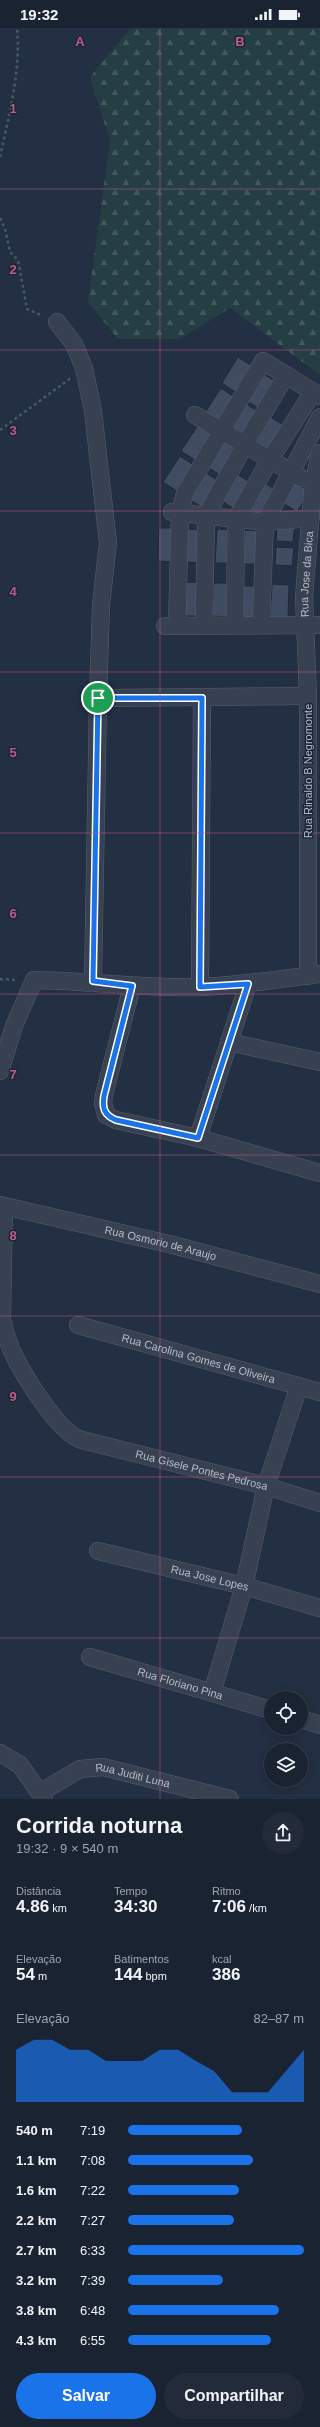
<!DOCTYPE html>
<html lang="pt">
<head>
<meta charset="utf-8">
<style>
  body { margin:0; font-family:Helvetica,sans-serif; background:#232b3a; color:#f1f3f6; height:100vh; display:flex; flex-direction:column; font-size:15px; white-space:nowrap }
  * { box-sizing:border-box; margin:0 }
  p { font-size:13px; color:#9fa4ac }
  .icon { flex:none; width:22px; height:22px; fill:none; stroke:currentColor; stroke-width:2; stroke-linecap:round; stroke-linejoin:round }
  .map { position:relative; height:1771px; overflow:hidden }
  .details { display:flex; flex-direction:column; background:#1a2332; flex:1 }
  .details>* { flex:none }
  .tools { position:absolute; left:264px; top:1663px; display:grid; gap:8px }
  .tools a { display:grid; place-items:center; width:44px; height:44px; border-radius:50%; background:#1a2332; box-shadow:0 2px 10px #0003,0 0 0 1px #38404d; font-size:20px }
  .pin { position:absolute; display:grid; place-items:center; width:34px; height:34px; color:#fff; margin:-17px; border:2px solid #fff; border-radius:50%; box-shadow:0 1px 4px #0007 }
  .round { display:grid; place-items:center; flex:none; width:42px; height:42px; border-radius:21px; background:#232b3a }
  .summary { display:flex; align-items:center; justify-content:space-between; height:68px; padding:0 16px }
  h1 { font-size:22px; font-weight:800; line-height:30px }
  .metrics { display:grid; grid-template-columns:repeat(3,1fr); gap:6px; height:68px; padding:4px 16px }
  .metrics div { display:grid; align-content:center }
  .metrics b { font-size:17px; font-weight:800 }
  .metrics small { font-size:11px; font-weight:400 }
  .metrics p { font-size:11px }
  .chart { height:112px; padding:8px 16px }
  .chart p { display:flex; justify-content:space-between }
  .chart svg { width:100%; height:72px; margin-top:4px; fill:#1a73e8; opacity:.7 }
  .button { display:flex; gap:8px; margin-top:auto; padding:8px 16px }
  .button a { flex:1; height:46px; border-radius:24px; background:#1a73e8; color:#fff; font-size:16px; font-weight:800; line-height:46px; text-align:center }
  .button a+a { background:#232b3a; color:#f1f3f6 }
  ul { padding:0 16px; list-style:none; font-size:13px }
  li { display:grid; grid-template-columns:64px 48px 1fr; align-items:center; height:30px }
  li i { height:10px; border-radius:5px; background:#1a73e8 }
  .status { display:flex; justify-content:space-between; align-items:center; height:28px; padding:0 20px; background:#1a2332; direction:ltr }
  .status svg { height:11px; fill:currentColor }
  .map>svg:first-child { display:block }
  .forest { fill:url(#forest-firs) }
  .building { fill:#3f4c62; stroke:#1f2838 }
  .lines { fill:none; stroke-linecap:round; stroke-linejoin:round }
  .street-casing { stroke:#565f6f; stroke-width:18 }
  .path { stroke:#445b5f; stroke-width:2.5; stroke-dasharray:3 3; stroke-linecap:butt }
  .street { stroke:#384151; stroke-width:17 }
  .route-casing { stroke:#fff; stroke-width:8 }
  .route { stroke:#1a73e8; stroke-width:5 }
  .grid { fill:none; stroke:#bc5a88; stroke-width:1; stroke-opacity:0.55 }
  .labels { text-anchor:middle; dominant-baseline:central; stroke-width:3; stroke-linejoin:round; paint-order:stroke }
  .street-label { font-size:11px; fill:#b4bccc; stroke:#1d2637 }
  .grid-label { font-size:13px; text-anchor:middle; font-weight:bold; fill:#bc5a88; stroke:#1d2637; stroke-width:3; stroke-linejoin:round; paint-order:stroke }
</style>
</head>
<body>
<div class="status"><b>19:32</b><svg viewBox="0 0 49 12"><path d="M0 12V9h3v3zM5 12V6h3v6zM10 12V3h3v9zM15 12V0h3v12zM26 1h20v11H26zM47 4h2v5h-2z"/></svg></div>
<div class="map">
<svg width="320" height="1771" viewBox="0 0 320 1771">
  <defs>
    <pattern id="forest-firs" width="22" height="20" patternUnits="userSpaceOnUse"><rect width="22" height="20" fill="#253e43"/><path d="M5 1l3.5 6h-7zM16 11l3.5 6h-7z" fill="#42585d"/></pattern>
  </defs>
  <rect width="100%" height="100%" fill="#232f42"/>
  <!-- forest -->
  <path class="forest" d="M131,0H320V347L230,280L180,311H118L88,274L110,113L90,49Z"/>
  <!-- building -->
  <path class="building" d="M238,329L255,340L238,366L222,355Z
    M262,345L279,356L262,382L245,372Z
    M221,360L237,371L220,397L204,386Z
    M245,375L261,386L244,412L228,401Z
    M270,389L287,399L270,425L253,415Z
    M198,397L215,408L198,434L181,423Z
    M222,411L238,421L221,448L205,437Z
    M180,428L197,439L180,465L163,454Z
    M203,443L220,454L203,480L186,469Z
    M237,446L253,456L236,482L220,472Z
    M262,453L279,464L262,490L245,479Z
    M295,455L310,463L297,484L283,475Z
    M277,495L295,496L293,514L276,513Z
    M159,500H177L175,534L158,533Z
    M186,501L204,502L203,535L185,534Z
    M217,501L234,502L233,535H215Z
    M245,502L262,503L261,536H243Z
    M276,519L294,520L292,538L275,537Z
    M185,554L202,555L201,588H184Z
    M214,555H231L230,589L212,588Z
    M272,556L289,557L288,590H270Z
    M239,558H256L255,592L237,591Z"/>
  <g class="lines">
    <defs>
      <g id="street">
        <path d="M57,294L74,316L84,340L93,383L108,515L101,577L98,670"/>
        <path d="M195,387L301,450"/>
        <path d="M172,484L265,494L311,490"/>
        <path d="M177,597L180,485L185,465L263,333L320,368"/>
        <path d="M204,597L206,488L244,418L286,347"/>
        <path d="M235,597L236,491L269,433L313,364"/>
        <path d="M261,597L265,494L320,389"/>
        <path d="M165,598L320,597"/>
        <path id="s1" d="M308,948V668L304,569L313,457L320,425"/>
        <path d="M93,953L98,670L308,668"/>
        <path d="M132,958L104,1067L103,1075L106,1087L116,1092L198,1110L320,1145"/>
        <path d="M200,959L202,670"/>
        <path d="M229,1014L320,1034"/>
        <path d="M0,1043L14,998L34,952C90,953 145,961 202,959C241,957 281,951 320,946"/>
        <path d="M198,1110L248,956"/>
        <path id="s2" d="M0,1177L173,1217L320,1256"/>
        <path id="s3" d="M4,1178L2,1291C4,1301 7,1311 11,1321C22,1345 58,1405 82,1412L266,1458L320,1475"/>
        <path id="s4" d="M78,1297L320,1364"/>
        <path id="s5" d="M98,1523L244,1558L320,1580"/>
        <path id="s6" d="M90,1629L271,1682"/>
        <path d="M212,1665L244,1558L266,1458L299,1358"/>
        <path d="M301,1691L320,1697"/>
        <path d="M0,1725L20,1737L44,1771"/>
        <path id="s7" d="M41,1764L80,1741L103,1739L230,1771"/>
      </g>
    </defs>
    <!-- street casing -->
    <use href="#street" class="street-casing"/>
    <!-- path -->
    <path class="path" d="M0,129C9,87 21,43 17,0
      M0,190L5,201L10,224L18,232L27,281L43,288
      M0,402L71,350
      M0,951L17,952"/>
    <!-- street -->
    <use href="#street" class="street"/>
  </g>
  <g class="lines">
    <defs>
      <path id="route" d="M98,670H202L200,959L248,956L198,1110L116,1092C104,1087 102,1080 104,1068L132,958L93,953Z"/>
    </defs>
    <!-- route casing -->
    <use href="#route" class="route-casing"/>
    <!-- route -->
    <use href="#route" class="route"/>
  </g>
  <!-- grid -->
  <path class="grid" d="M160,0V1771M0,161H320M0,322H320M0,483H320M0,644H320M0,805H320M0,966H320M0,1127H320M0,1288H320M0,1449H320M0,1610H320"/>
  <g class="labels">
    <!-- street labels -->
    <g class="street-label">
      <text stroke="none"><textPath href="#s1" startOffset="402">Rua Jose da Bica</textPath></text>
      <text transform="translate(308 743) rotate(-90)">Rua Rinaldo B Negromonte</text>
      <text stroke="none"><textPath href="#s2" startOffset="165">Rua Osmorio de Araujo</textPath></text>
      <text stroke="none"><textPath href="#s4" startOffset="125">Rua Carolina Gomes de Oliveira</textPath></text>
      <text stroke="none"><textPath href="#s3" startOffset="385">Rua Gisele Pontes Pedrosa</textPath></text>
      <text stroke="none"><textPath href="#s5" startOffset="115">Rua Jose Lopes</textPath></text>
      <text stroke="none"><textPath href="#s6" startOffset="94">Rua Floriano Pina</textPath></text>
      <text stroke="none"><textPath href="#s7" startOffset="99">Rua Juditi Luna</textPath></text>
    </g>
  </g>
  <g class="grid-label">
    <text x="80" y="18">A</text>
    <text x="240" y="18">B</text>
    <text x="13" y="85">1</text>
    <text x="13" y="246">2</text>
    <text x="13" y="407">3</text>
    <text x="13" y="568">4</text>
    <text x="13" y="729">5</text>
    <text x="13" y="890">6</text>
    <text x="13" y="1051">7</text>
    <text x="13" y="1212">8</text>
    <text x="13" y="1373">9</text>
  </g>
</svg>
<div class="tools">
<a><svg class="icon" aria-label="locate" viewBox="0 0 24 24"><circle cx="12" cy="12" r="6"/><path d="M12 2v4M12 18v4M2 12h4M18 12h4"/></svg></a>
<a><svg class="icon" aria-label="layers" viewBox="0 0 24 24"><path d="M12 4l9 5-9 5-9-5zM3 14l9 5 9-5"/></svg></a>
</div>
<div class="pin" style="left:98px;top:670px;background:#1e9e55"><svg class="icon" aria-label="arrive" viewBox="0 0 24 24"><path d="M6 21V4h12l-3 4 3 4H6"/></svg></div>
</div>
<section class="details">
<div class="summary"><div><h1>Corrida noturna</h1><p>19:32 · 9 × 540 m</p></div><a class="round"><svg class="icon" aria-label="share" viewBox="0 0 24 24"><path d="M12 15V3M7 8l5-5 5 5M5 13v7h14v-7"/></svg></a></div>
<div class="metrics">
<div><p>Distância</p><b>4.86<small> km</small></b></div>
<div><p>Tempo</p><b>34:30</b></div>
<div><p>Ritmo</p><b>7:06<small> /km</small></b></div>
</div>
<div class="metrics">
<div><p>Elevação</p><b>54<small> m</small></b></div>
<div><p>Batimentos</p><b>144<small> bpm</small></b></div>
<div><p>kcal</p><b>386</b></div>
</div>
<div class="chart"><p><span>Elevação</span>82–87 m</p>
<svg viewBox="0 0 160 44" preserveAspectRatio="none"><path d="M0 44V12L10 6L20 6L30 12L40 12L50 19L60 19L70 19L80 12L90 12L100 19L110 25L120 38L130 38L140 38L150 25L160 12V44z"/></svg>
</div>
<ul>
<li><b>540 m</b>7:19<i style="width:65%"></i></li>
<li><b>1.1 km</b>7:08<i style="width:71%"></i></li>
<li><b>1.6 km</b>7:22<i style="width:63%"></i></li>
<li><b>2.2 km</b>7:27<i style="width:60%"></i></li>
<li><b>2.7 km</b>6:33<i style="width:100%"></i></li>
<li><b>3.2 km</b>7:39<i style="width:54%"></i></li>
<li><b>3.8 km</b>6:48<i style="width:86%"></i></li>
<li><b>4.3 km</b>6:55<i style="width:81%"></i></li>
</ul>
<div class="button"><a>Salvar</a><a>Compartilhar</a></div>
</section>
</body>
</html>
